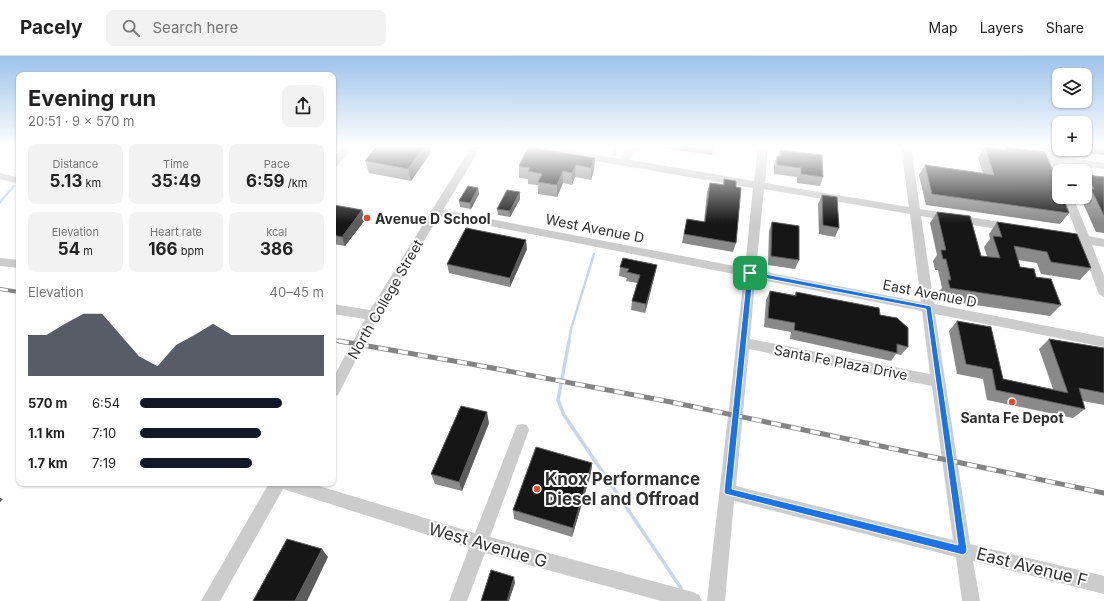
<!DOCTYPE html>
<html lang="en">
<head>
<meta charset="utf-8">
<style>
  body { margin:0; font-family:Inter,sans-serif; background:#f2f2f2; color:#222; height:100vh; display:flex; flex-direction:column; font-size:15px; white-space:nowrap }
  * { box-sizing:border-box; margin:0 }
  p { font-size:13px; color:#767676 }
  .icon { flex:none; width:22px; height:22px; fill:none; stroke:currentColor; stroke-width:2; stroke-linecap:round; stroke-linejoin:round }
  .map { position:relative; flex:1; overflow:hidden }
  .drawer { position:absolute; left:16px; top:16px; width:320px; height:414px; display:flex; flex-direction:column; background:#fff; border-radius:8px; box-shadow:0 1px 3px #0004 }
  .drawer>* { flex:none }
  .tools { position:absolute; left:1052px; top:12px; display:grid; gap:8px }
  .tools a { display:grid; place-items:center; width:40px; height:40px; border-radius:8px; background:#fff; box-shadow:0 1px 3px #0004; font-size:20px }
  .pin { position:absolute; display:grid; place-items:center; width:34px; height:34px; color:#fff; margin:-17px; border-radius:8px; box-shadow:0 2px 6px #0006 }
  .round { display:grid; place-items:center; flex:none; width:42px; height:42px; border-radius:8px; background:#f2f2f2 }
  .summary { display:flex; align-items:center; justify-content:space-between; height:68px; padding:0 12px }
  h1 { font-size:22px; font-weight:700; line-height:30px }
  .stats { display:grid; grid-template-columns:repeat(3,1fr); gap:6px; height:68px; padding:4px 12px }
  .stats div { display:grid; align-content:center; border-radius:8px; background:#f2f2f2; text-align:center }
  .stats b { font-size:17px; font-weight:700 }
  .stats small { font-size:11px; font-weight:400 }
  .stats p { font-size:11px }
  .chart { height:112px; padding:8px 12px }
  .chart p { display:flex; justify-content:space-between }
  .chart svg { width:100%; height:72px; margin-top:4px; fill:#111827; opacity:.7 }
  ul { padding:0 12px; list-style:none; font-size:13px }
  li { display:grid; grid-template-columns:64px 48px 1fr; align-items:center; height:30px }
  li i { height:10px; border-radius:5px; background:#111827 }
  header { display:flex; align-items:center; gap:24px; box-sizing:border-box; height:56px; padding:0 20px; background:#fff; border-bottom:1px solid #e0e0e0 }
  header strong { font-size:19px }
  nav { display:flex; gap:22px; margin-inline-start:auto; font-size:14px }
  .search { width:280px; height:36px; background:#f2f2f2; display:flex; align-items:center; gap:10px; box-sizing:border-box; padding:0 14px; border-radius:8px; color:#767676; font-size:15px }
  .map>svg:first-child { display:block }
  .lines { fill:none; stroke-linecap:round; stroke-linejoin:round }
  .stream-far1 { stroke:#c7d6ee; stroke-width:2.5 }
  .stream { stroke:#c7d6ee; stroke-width:3.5 }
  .minor { fill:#ccc; fill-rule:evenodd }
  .rail-far1-casing { stroke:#848484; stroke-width:4 }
  .rail-casing { stroke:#848484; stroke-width:5 }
  .rail-far1 { stroke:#fff; stroke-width:2.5; stroke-dasharray:8; stroke-linecap:butt }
  .rail { stroke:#fff; stroke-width:3.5; stroke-dasharray:10; stroke-linecap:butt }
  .wall { fill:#8a8a8a }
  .shaded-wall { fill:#5c5c5c }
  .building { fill:#161616; stroke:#5c5c5c }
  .route { fill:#1a73e8; stroke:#fff; fill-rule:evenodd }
  .poi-dot { fill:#ed4629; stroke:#fff; stroke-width:1.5 }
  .labels { text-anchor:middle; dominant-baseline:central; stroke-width:4; stroke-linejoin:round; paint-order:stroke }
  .poi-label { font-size:14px; font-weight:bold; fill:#2f2f2f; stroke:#fff; text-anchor:start }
  .street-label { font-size:14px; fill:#2f2f2f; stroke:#fff }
  .near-poi-label { font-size:17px; font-weight:bold; fill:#2f2f2f; stroke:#fff; text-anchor:start }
  .near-street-label { font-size:17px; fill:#2f2f2f; stroke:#fff }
</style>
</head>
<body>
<header>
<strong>Pacely</strong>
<div class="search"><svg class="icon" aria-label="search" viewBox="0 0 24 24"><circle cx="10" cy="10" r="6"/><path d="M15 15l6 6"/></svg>Search here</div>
<nav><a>Map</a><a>Layers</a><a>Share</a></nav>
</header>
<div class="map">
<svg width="1104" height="545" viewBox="0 0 1104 545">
  <rect width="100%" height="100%" fill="#fff"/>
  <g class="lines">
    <!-- stream-far1 -->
    <path class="stream-far1" d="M614,99L617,91
      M0,146L14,130
      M569,286L571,273L594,198"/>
    <!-- stream -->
    <path class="stream" d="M569,285L558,344L564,359L681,532"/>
    <!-- minor -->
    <path class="minor" d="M343,91H354L337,110L333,111V102Z
      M471,91H481L443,154L745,212L753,132L532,94L527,91H550L621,103L625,91H635L631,104L754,125L758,91H768L765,127L909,151L901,91H911L920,153L1013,168L1017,169L1019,172L1017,175L1013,176L921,160L934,248L1104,281V291L935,258L970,488L1104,520V538L973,505L980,545H962L956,501L734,445L725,545H707L744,220L439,160L378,261L338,339L333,341V322L365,263L333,258V248L370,254ZM764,133L910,158L921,246L756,214ZM755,223L922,255L930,318L750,283ZM749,293L932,330L953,484L736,430Z
      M971,91H994L1004,93L1005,95L1000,98L976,94Z
      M1043,91H1053L1057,100L1104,107V113L1059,107L1063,115H1059V121L1055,120L1049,105L1029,102L1024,99L1029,96L1046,98Z
      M0,117L19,122V128L0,123Z
      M1063,141H1073L1089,180L1104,183V191L1092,189L1104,220V241L1100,239L1098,236L1080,187L1058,183L1056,180L1058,177L1062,176L1077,178Z
      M0,202L19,204V212L0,210Z
      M522,368L527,369L529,374L490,481L693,536L699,539L702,545H661L485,497L467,545H449L469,492L283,433L220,545H201L269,427H309L475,477L515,374L517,369Z"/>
    <defs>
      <path id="rail-far1" d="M0,233L19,236
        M333,284L345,286"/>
      <path id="rail" d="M339,285L471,308L671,346L1104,437"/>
    </defs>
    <!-- rail-far1 casing -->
    <use href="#rail-far1" class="rail-far1-casing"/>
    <!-- rail casing -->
    <use href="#rail" class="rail-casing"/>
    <!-- rail-far1 -->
    <use href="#rail-far1" class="rail-far1"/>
    <!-- rail -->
    <use href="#rail" class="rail"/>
  </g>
  <!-- wall -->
  <path class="wall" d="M656,91H714L712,99Z
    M985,91L1004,93L1005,91L1069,157L1060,168L926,149L919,119L925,109L983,117L978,102Z
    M1085,91H1104V99L1070,95L1069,93H1085Z
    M780,94L823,121L820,130L797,127V121L774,118V109L777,100H778Z
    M431,96L411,125L369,117L365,105Z
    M595,102L594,114L591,124L575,121L572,129L563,127L557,141L538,138V129L528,128V123L519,122V110Z
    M1087,119L1104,121V177L1096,176L1082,145L1083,143L1082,141H1085V121Z
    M724,123L736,187L733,196L682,187L687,163L704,166L707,136L710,127L723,128Z
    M478,132L479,138L471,153L460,151L459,145Z
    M520,136V143L510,161L498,159L497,153Z
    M822,139L839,172L835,181L819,178L818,148Z
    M333,150L362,154L365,164L345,190L333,188Z
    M937,156L981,200H987L984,191L990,183L989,178L997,166L1091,212L1080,224L1041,218L1037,207L1018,204L1020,211L1036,221L1061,249L1050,260L941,244L939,235L942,232L938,214H935L933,205L937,199L930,167Z
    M772,166L799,204L795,213L768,209L769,175Z
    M527,193L510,231L449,217L447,208Z
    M657,209L655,218L645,257L631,254L632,245L637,227L626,225L627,222L619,220L620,211Z
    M770,235L795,239L796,236L880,259L908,291L901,299L896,298L891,305L790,283L791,276L764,271L766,244Z
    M957,265L1003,323L1053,333L1039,293L1049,283L1104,292V349L1083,345L1085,353L1073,362L987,344L983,323L957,318L949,275Z
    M489,367L462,435L435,428L431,418Z
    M592,407L591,417L572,481L514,463L513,454Z"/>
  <!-- shaded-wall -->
  <path class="shaded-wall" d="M424,91H430L431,96L411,125L408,113Z
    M595,102L594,114L591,124V112Z
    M576,109L575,121L572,129V117Z
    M563,115V127L557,141V129Z
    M478,132L479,138L471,153L470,147Z
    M520,136V143L510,161V155Z
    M362,154L365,164L345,190L342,181Z
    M526,184L527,193L510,231V222Z
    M657,209L655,218L645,257L646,248Z
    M487,356L489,367L462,435L459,426Z
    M592,407L591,417L572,481L573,472Z
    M0,442L3,443L0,446Z
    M322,493L328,501L307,545H295Z
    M514,521L515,527L509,545H507Z"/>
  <!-- building -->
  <path class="building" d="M376,91H424L408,113L365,105Z
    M528,91L595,102L591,112L576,109L572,117L563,115L557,129L538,126L542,118L528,115L530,112L519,110Z
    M985,91L1006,94L1005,91L1045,96L1059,129V141H1063L1069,157L932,138L925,109L994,119Z
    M780,94L822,99L823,121L801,118V112L777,109V100H780Z
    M1087,119L1104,121V159L1091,133H1094Z
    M724,123L736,125V131L741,132L736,187L684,178L687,163L705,166L710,127L724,129Z
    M468,130L478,132L470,147L459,145Z
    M507,134L520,136L510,155L497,153Z
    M822,139L837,141L839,172L823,169Z
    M334,149L362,154L342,181L333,179V150Z
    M937,156L970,160L981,200L1000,202L993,180L1002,181L997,166L1077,178L1091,212L1051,206L1047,196L1014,190L1020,211L1034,213L1036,221L1051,223L1061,249L950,232L948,224H951L946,203H943L941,194H946Z
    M772,166L799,170V204L771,200Z
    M466,172L526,184L510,222L447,208Z
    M623,202L657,209L646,248L632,245L640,219L627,216L629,213L620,211Z
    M770,235L796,240V236L879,252L880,259L897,262L908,272V291L897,288V297L794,274L795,267L768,262Z
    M957,265L991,271L1003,323L1068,337L1049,283L1104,292V337L1079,332L1085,353L996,334L992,313L966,308Z
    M461,350L487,356L459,426L431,418Z
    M536,391L592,407L573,472L513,454Z
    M287,483L322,493L295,545H253Z
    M491,514L514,521L507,545H481Z"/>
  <!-- sky -->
  <linearGradient id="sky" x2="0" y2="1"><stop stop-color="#9bc2ea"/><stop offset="0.54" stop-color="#fff"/><stop offset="1" stop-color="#fff" stop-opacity="0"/></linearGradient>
  <rect width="1104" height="167" fill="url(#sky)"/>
  <!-- route -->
  <path class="route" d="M750,215L931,250L967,494L966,497L963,499L725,438L724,436L747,217ZM753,220L926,253L958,489L732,433Z"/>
  <!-- markers -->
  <g class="poi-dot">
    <circle cx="367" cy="162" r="4"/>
    <circle cx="1012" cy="346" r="4"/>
    <circle cx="537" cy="433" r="4"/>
  </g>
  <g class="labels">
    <!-- poi labels -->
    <g class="poi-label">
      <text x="375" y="162">Avenue D School</text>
      <text x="1012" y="361" text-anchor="middle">Santa Fe Depot</text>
    </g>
    <!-- street labels -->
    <g class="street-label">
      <text transform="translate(595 172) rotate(11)">West Avenue D</text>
      <text transform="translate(930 237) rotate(11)">East Avenue D</text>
      <text transform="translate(385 243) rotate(-60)">North College Street</text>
      <text transform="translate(841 306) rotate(11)">Santa Fe Plaza Drive</text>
    </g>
    <!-- near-poi labels -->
    <g class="near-poi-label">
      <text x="545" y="423">Knox Performance<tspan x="545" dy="20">Diesel and Offroad</tspan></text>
    </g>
    <!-- near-street labels -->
    <g class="near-street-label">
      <text transform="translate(488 489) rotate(16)">West Avenue G</text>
      <text transform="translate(1032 511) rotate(14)">East Avenue F</text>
    </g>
  </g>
</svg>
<div class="tools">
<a><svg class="icon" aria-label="layers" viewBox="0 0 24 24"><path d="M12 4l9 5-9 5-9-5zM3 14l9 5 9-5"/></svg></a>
<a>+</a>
<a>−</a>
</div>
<div class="pin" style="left:750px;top:217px;background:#1e9e55"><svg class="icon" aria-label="arrive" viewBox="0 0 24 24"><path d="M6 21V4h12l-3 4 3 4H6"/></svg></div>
<section class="drawer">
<div class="summary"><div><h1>Evening run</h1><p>20:51 · 9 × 570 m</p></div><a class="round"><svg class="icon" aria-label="share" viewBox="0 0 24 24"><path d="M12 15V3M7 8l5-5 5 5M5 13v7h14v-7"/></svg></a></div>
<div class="stats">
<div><p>Distance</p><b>5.13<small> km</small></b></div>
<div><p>Time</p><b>35:49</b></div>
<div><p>Pace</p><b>6:59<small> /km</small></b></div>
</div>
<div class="stats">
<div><p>Elevation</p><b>54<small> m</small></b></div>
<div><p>Heart rate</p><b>166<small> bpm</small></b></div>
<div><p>kcal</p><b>386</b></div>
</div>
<div class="chart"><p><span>Elevation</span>40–45 m</p>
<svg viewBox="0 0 160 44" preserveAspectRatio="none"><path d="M0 44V19L10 19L20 12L30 6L40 6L50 19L60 32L70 38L80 25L90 19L100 12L110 19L120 19L130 19L140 19L150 19L160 19V44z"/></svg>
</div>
<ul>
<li><b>570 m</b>6:54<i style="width:77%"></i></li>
<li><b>1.1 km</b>7:10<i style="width:66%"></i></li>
<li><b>1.7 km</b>7:19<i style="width:61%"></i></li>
</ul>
</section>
</div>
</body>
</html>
